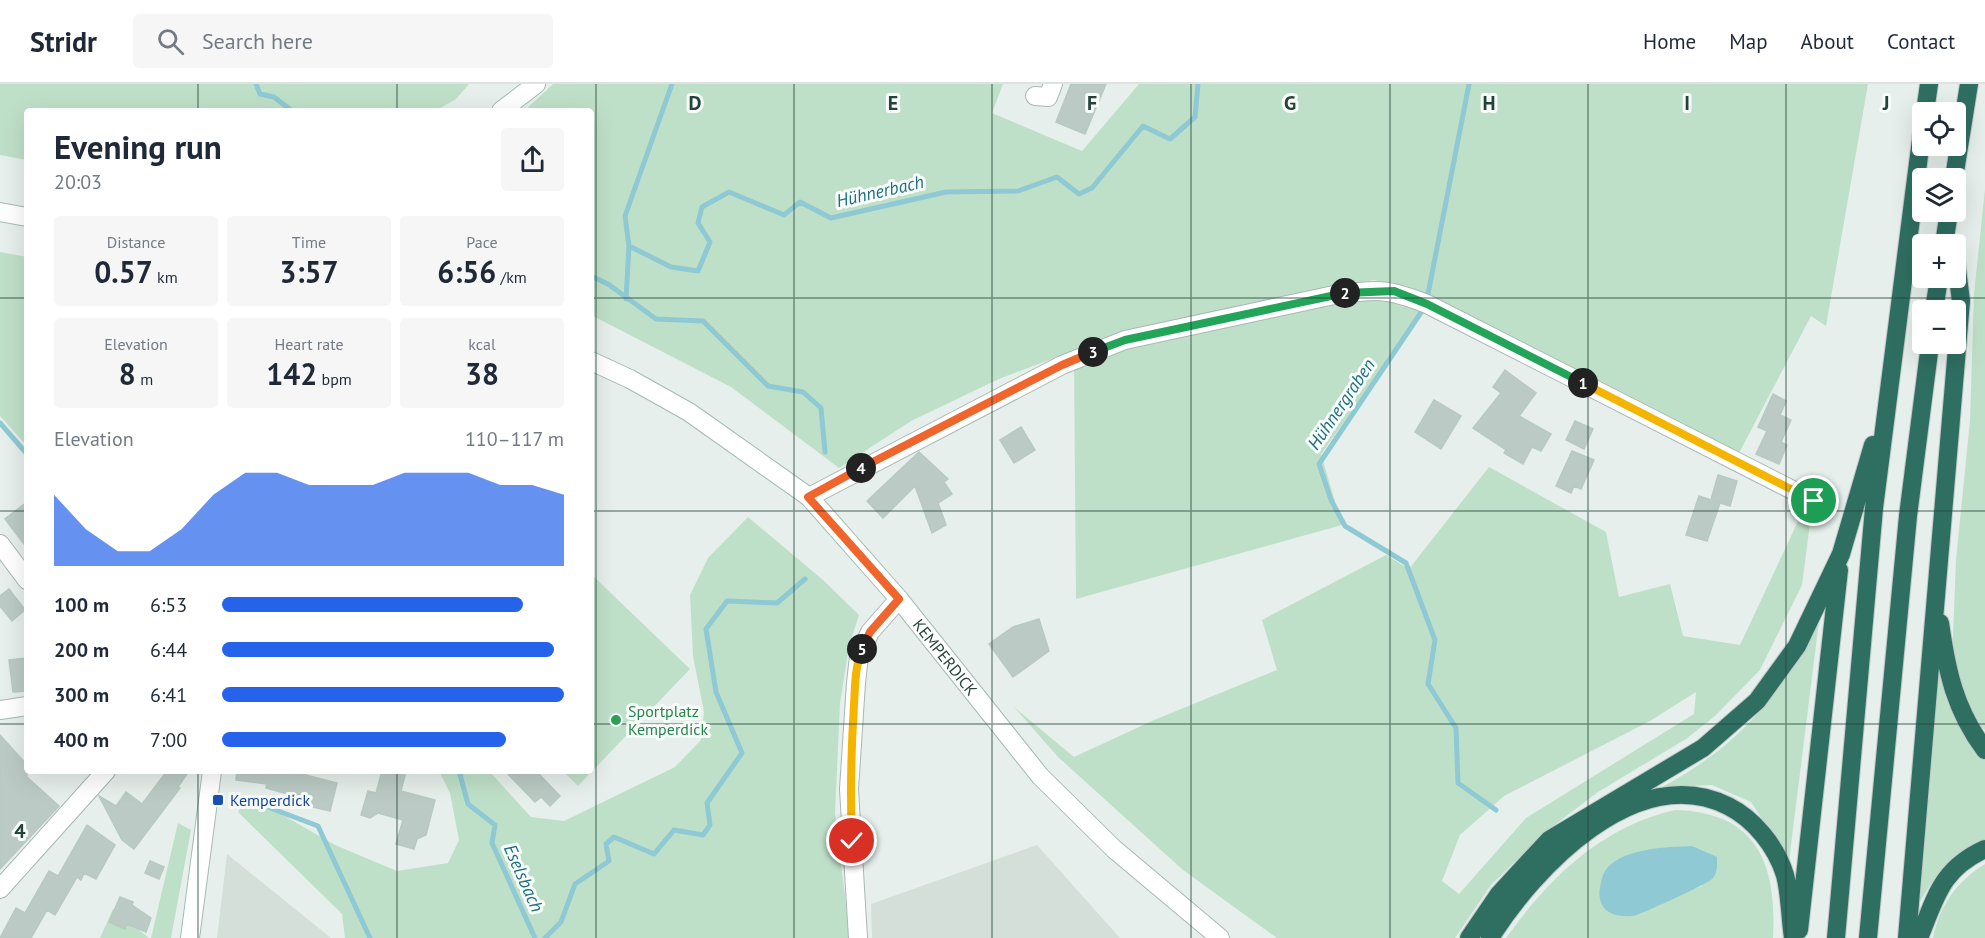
<!DOCTYPE html>
<html lang="en">
<head>
<meta charset="utf-8">
<style>
  body { margin:0; font-family:"PT Sans",sans-serif; background:#f6f6f7; color:#1f2937; height:100vh; display:flex; flex-direction:column; font-size:22px; white-space:nowrap }
  * { box-sizing:border-box; margin:0 }
  p { font-size:20px; color:#747a83 }
  .icon { flex:none; width:33px; height:33px; fill:none; stroke:currentColor; stroke-width:2; stroke-linecap:round; stroke-linejoin:round }
  .map { position:relative; flex:1; overflow:hidden }
  .side { position:absolute; left:24px; top:24px; width:570px; height:666px; display:flex; flex-direction:column; background:#fff; border-radius:6px; box-shadow:0 6px 24px #0002 }
  .side>* { flex:none }
  .tools { position:absolute; left:1912px; top:18px; display:grid; gap:12px }
  .tools a { display:grid; place-items:center; width:54px; height:54px; border-radius:6px; background:#fff; box-shadow:0 6px 24px #0002; font-size:30px }
  .pin { position:absolute; display:grid; place-items:center; width:51px; height:51px; color:#fff; margin:-26px; border:3px solid #fff; border-radius:50%; box-shadow:0 2px 6px #0007 }
  .km { position:absolute; width:30px; height:30px; margin:-15px; border-radius:50%; background:#222; color:#fff; font-size:16px; line-height:30px; text-align:center }
  .round { display:grid; place-items:center; flex:none; width:63px; height:63px; border-radius:6px; background:#f6f6f7 }
  .summary { display:flex; align-items:center; justify-content:space-between; height:102px; padding:0 30px }
  h1 { font-size:33px; font-weight:800; line-height:45px }
  .stats { display:grid; grid-template-columns:repeat(3,1fr); gap:9px; height:102px; padding:6px 30px }
  .stats div { display:grid; align-content:center; border-radius:6px; background:#f6f6f7; text-align:center }
  .stats b { font-size:30px; font-weight:800 }
  .stats small { font-size:16px; font-weight:400 }
  .stats p { font-size:16px }
  .chart { height:168px; padding:12px 30px }
  .chart p { display:flex; justify-content:space-between }
  .chart svg { width:100%; height:108px; margin-top:6px; fill:#2563eb; opacity:.7 }
  ul { padding:0 30px; list-style:none; font-size:20px }
  li { display:grid; grid-template-columns:96px 72px 1fr; align-items:center; height:45px }
  li i { height:15px; border-radius:8px; background:#2563eb }
  header { display:flex; align-items:center; gap:36px; box-sizing:border-box; height:84px; padding:0 30px; background:#fff; border-bottom:2px solid #e0e1e3 }
  header strong { font-size:28px }
  nav { display:flex; gap:33px; margin-inline-start:auto; font-size:21px }
  .search { width:420px; height:54px; background:#f6f6f7; display:flex; align-items:center; gap:15px; box-sizing:border-box; padding:0 21px; border-radius:6px; color:#747a83; font-size:22px }
  .map>svg:first-child { display:block }
  .built { fill:#d4dfda }
  .green { fill:#bfe0c8; fill-rule:evenodd }
  .water { fill:#8ec9d4 }
  .lines { fill:none; stroke-linecap:round; stroke-linejoin:round }
  .stream { stroke:#8ec9d4; stroke-width:5 }
  .building { fill:#bbcac4; stroke:#b8c9c2; stroke-width:1.5 }
  .street-casing { stroke:#a8b8b2; stroke-width:20 }
  .secondary-casing { stroke:#a4bbb3; stroke-width:20 }
  .highway-casing { stroke:#c2cac8; stroke-width:20 }
  .street { stroke:#fff; stroke-width:18 }
  .secondary { stroke:#fff; stroke-width:18 }
  .highway { stroke:#2f6f62; stroke-width:18 }
  .split-1-casing { stroke:#fff; stroke-width:12 }
  .split-2-casing { stroke:#fff; stroke-width:12 }
  .split-3-casing { stroke:#fff; stroke-width:12 }
  .split-4-casing { stroke:#fff; stroke-width:12 }
  .split-5-casing { stroke:#fff; stroke-width:12 }
  .split-6-casing { stroke:#fff; stroke-width:12 }
  .split-1 { stroke:#f5b400; stroke-width:8 }
  .split-2 { stroke:#22a559; stroke-width:8 }
  .split-3 { stroke:#22a559; stroke-width:8 }
  .split-4 { stroke:#f0652b; stroke-width:8 }
  .split-5 { stroke:#f0652b; stroke-width:8 }
  .split-6 { stroke:#f5b400; stroke-width:8 }
  .grid { fill:none; stroke:#24423a; stroke-width:1.5; stroke-opacity:0.55 }
  .leisure-dot { fill:#2e9e5b; stroke:#f7fbf9; stroke-width:2 }
  .transit-dot { fill:#1a4fb4; stroke:#f7fbf9; stroke-width:2 }
  .labels { text-anchor:middle; dominant-baseline:central; stroke-width:6; stroke-linejoin:round; paint-order:stroke }
  .street-label { font-size:16px; fill:#24423a; stroke:#f7fbf9 }
  .leisure-label { font-size:16px; fill:#27864d; stroke:#f7fbf9; text-anchor:start }
  .transit-label { font-size:16px; fill:#164399; stroke:#f7fbf9; text-anchor:start }
  .water-label { font-size:18px; font-style:italic; fill:#1c6f80; stroke:#f7fbf9 }
  .grid-label { font-size:20px; text-anchor:middle; font-weight:bold; fill:#24423a; stroke:#f7fbf9; stroke-width:6; stroke-linejoin:round; paint-order:stroke }
</style>
</head>
<body>
<header>
<strong>Stridr</strong>
<div class="search"><svg class="icon" aria-label="search" viewBox="0 0 24 24"><circle cx="10" cy="10" r="6"/><path d="M15 15l6 6"/></svg>Search here</div>
<nav><a>Home</a><a>Map</a><a>About</a><a>Contact</a></nav>
</header>
<div class="map">
<svg width="1985" height="854" viewBox="0 0 1985 854">
  <rect width="100%" height="100%" fill="#e6efeb"/>
  <!-- built -->
  <path class="built" d="M1037,761L1120,854H872L871,820Z
    M227,770L331,854H217Z"/>
  <!-- green -->
  <path class="green" d="M0,0H469L456,15L435,27H27V76L0,71Z
    M553,0H1003L992,29L1082,67L1139,0H1868L1826,242L1811,232L1738,371L1404,203L1374,196L1248,219L1097,258L1001,294L911,337L839,384L731,303L591,231V27H524Z
    M1985,105V646L1977,639L1952,577L1956,476L1970,336L1974,210Z
    M0,168L27,173V362L0,332Z
    M1369,210L1425,225L1321,370L1342,441L1076,515L1074,281L1144,258Z
    M1489,383L1606,448L1619,513L1670,500L1683,552L1740,561L1815,401L1802,501L1760,586L1715,632L1686,655L1598,708L1544,749L1491,801L1455,854H1277L1183,786L1058,673L1014,623L1074,673L1154,636L1277,586L1262,536L1386,471L1409,485ZM1696,608L1694,630L1526,734L1459,810L1442,797L1460,751L1504,712L1650,637Z
    M748,433L823,496L859,531L849,562L840,619L835,730L850,854H345L342,830L238,728L248,711L335,761L397,787L448,779L459,756L450,709L439,687H489L531,733L564,737L675,683L701,656L704,628L693,572L690,511L708,474Z
    M591,490L690,585L578,702L563,687H591Z
    M1819,537L1789,777L1751,718L1712,701L1662,703C1740,661 1778,614 1819,537Z
    M1937,569L1985,674V756C1950,768 1930,798 1914,829Z
    M1675,726C1758,728 1777,781 1773,854H1506C1549,794 1601,743 1675,726ZM1676,763L1702,802L1684,809L1637,769Z
    M178,739L191,746L171,854H151Z
    M1985,780V854H1933C1940,821 1956,798 1985,780Z
    M113,825L149,854H100Z"/>
  <!-- water -->
  <path class="water" d="M1692,762L1717,773C1717,781 1718,789 1712,795C1706,801 1647,827 1637,831C1629,833 1617,833 1609,828C1601,824 1598,813 1600,804C1601,797 1603,788 1608,783C1626,764 1668,763 1692,762Z"/>
  <g class="lines">
    <!-- stream -->
    <path class="stream" d="M256,0L260,10L274,13L292,27
      M629,162L625,132L672,0
      M591,192L608,200L656,235L703,237L768,302L803,308L821,324L825,368
      M1428,210L1469,0
      M626,215L629,162L671,183L698,187L710,158L698,139L702,123L729,108L784,131L800,118L831,134L946,108L1018,107L1057,93L1079,110L1092,104L1143,42L1170,55L1195,33L1198,0
      M1422,227L1319,380L1331,416L1345,442L1406,479L1435,556L1428,600L1456,644L1458,699L1496,726
      M0,339L27,370
      M459,687L468,720L495,741L492,759L535,854
      M236,711L318,742L370,854
      M545,854L561,838L575,800L609,777L606,760L614,753L654,770L674,746L703,751L710,741L707,719L742,669L716,608L706,545L727,517L777,519L805,495"/>
  </g>
  <!-- building -->
  <path class="building" d="M1071,0H1106L1085,50L1056,38Z
    M1505,286L1536,309L1519,332L1551,350L1541,367L1532,363L1523,380L1504,369L1506,366L1473,344L1501,309L1493,303Z
    M1773,310L1786,317L1780,331L1791,336L1781,358L1787,361L1779,380L1756,370L1767,347L1758,343Z
    M1434,316L1461,332L1441,365L1415,348Z
    M1575,337L1593,345L1584,365L1566,356Z
    M1021,343L1035,366L1014,379L1000,356Z
    M1572,367L1594,376L1581,405L1574,402L1571,409L1556,402Z
    M919,368L948,395L944,398L952,410L938,419L946,441L932,449L915,402L883,434L867,417Z
    M1718,391L1737,397L1730,422L1714,417L1720,419L1707,457L1686,451L1699,412L1711,416Z
    M27,418V464L5,435Z
    M9,505L25,526L12,537L0,522V512Z
    M1039,535L1049,567L1013,593L989,560L1013,543Z
    M27,574V607L13,608L9,576Z
    M0,651L27,681V693L59,722L0,785Z
    M167,687H189L178,703L180,704L134,765L122,756L99,712L116,722L126,708L142,720Z
    M237,687H290L337,699L330,727L313,723L314,721L305,719L306,715L266,704L267,700L236,696Z
    M382,687H406L401,707L435,716L426,751L417,755L414,765L396,760L403,736L378,729L370,734L361,731L368,707L376,709Z
    M505,687H536L560,712L550,722L541,713L535,718Z
    M87,741L115,761L96,795L84,789L81,796L77,793L55,831L47,826L31,854H0L16,824L25,829L49,787L58,792Z
    M150,777L164,783L159,795L145,789Z
    M120,813L133,818L132,821L151,834L146,848L127,840L125,845L109,838Z"/>
  <g class="lines">
    <defs>
      <path id="street" d="M1035,12L1048,13L1053,0
        M809,413L1062,281L1125,256L1334,211C1376,205 1387,204 1427,220L1814,417
        M0,460L27,496
        M0,626L27,622
        M0,805L106,687
        M858,854L849,705L856,599L859,572L870,548L899,515"/>
      <g id="secondary">
        <path d="M501,27L536,0"/>
        <path d="M0,128L27,133"/>
        <path id="s1" d="M591,277L630,295L689,328L809,413L899,515L1040,692L1114,765L1220,854"/>
        <path d="M190,854L212,687"/>
      </g>
      <path id="highway" d="M1925,28L1929,0
        M1954,94L1969,0
        M1944,160L1949,128
        M1934,226L1939,194
        M1940,539C1947,588 1955,626 1985,666
        M1799,846L1839,486
        M1469,854L1499,810L1549,756L1703,664L1757,617L1797,562L1841,470L1873,361
        M1490,854C1534,784 1636,676 1728,722C1754,735 1776,762 1785,791C1790,810 1790,834 1793,854
        M1836,854L1874,424L1923,40
        M1868,854L1908,432L1930,260
        M1907,854L1961,217L1956,177
        M1919,854C1936,813 1941,785 1985,765"/>
    </defs>
    <!-- street casing -->
    <use href="#street" class="street-casing"/>
    <!-- secondary casing -->
    <use href="#secondary" class="secondary-casing"/>
    <!-- highway casing -->
    <use href="#highway" class="highway-casing"/>
    <!-- street -->
    <use href="#street" class="street"/>
    <!-- secondary -->
    <use href="#secondary" class="secondary"/>
    <!-- highway -->
    <use href="#highway" class="highway"/>
  </g>
  <g class="lines">
    <defs>
      <path id="split-1" d="M1583,299L1814,417"/>
      <path id="split-2" d="M1345,209L1394,207L1427,220L1583,299"/>
      <path id="split-3" d="M1093,268L1125,256L1345,209"/>
      <path id="split-4" d="M861,384L1062,281L1093,268"/>
      <path id="split-5" d="M861,384L808,413L899,515L870,548L862,565"/>
      <path id="split-6" d="M852,757C850,711 851,667 854,621C855,603 855,582 862,565"/>
    </defs>
    <!-- split-1 casing -->
    <use href="#split-1" class="split-1-casing"/>
    <!-- split-2 casing -->
    <use href="#split-2" class="split-2-casing"/>
    <!-- split-3 casing -->
    <use href="#split-3" class="split-3-casing"/>
    <!-- split-4 casing -->
    <use href="#split-4" class="split-4-casing"/>
    <!-- split-5 casing -->
    <use href="#split-5" class="split-5-casing"/>
    <!-- split-6 casing -->
    <use href="#split-6" class="split-6-casing"/>
    <!-- split-1 -->
    <use href="#split-1" class="split-1"/>
    <!-- split-2 -->
    <use href="#split-2" class="split-2"/>
    <!-- split-3 -->
    <use href="#split-3" class="split-3"/>
    <!-- split-4 -->
    <use href="#split-4" class="split-4"/>
    <!-- split-5 -->
    <use href="#split-5" class="split-5"/>
    <!-- split-6 -->
    <use href="#split-6" class="split-6"/>
  </g>
  <!-- grid -->
  <path class="grid" d="M198,0V27M397,0V27M596,0V854M794,0V854M992,0V854M1191,0V854M1390,0V854M1588,0V854M1786,0V854M0,214H27M591,214H1985M0,427H27M591,427H1985M0,640H27M591,640H1985M198,687V854M397,687V854"/>
  <!-- markers -->
  <circle class="leisure-dot" cx="616" cy="636" r="6"/>
  <rect class="transit-dot" x="212" y="710" width="12" height="12" rx="3"/>
  <g class="labels">
    <!-- street labels -->
    <g class="street-label">
      <text stroke="none"><textPath href="#s1" startOffset="468">KEMPERDICK</textPath></text>
    </g>
    <!-- leisure labels -->
    <g class="leisure-label">
      <text x="628" y="627">Sportplatz<tspan x="628" dy="18">Kemperdick</tspan></text>
    </g>
    <!-- transit labels -->
    <g class="transit-label">
      <text x="230" y="716">Kemperdick</text>
    </g>
    <!-- water labels -->
    <g class="water-label">
      <text transform="translate(880 107) rotate(-13)">Hühnerbach</text>
      <text transform="translate(1341 320) rotate(-56)">Hühnergraben</text>
      <text transform="translate(524 794) rotate(66)">Eselsbach</text>
    </g>
  </g>
  <g class="grid-label">
    <text x="695" y="26">D</text>
    <text x="893" y="26">E</text>
    <text x="1092" y="26">F</text>
    <text x="1290" y="26">G</text>
    <text x="1489" y="26">H</text>
    <text x="1687" y="26">I</text>
    <text x="1886" y="26">J</text>
    <text x="20" y="754">4</text>
  </g>
</svg>
<div class="tools">
<a><svg class="icon" aria-label="locate" viewBox="0 0 24 24"><circle cx="12" cy="12" r="6"/><path d="M12 2v4M12 18v4M2 12h4M18 12h4"/></svg></a>
<a><svg class="icon" aria-label="layers" viewBox="0 0 24 24"><path d="M12 4l9 5-9 5-9-5zM3 14l9 5 9-5"/></svg></a>
<a>+</a>
<a>−</a>
</div>
<div class="pin" style="left:1814px;top:417px;background:#1e9e55"><svg class="icon" aria-label="arrive" viewBox="0 0 24 24"><path d="M6 21V4h12l-3 4 3 4H6"/></svg></div>
<div class="pin" style="left:852px;top:757px;background:#d93025"><svg class="icon" aria-label="check" viewBox="0 0 24 24"><path d="M5 12l5 5 9-10"/></svg></div>
<b class="km" style="left:1583px;top:299px">1</b>
<b class="km" style="left:1345px;top:209px">2</b>
<b class="km" style="left:1093px;top:268px">3</b>
<b class="km" style="left:861px;top:384px">4</b>
<b class="km" style="left:862px;top:565px">5</b>
<section class="side">
<div class="summary"><div><h1>Evening run</h1><p>20:03</p></div><a class="round"><svg class="icon" aria-label="share" viewBox="0 0 24 24"><path d="M12 15V3M7 8l5-5 5 5M5 13v7h14v-7"/></svg></a></div>
<div class="stats">
<div><p>Distance</p><b>0.57<small> km</small></b></div>
<div><p>Time</p><b>3:57</b></div>
<div><p>Pace</p><b>6:56<small> /km</small></b></div>
</div>
<div class="stats">
<div><p>Elevation</p><b>8<small> m</small></b></div>
<div><p>Heart rate</p><b>142<small> bpm</small></b></div>
<div><p>kcal</p><b>38</b></div>
</div>
<div class="chart"><p><span>Elevation</span>110–117 m</p>
<svg viewBox="0 0 160 44" preserveAspectRatio="none"><path d="M0 44V15L10 29L20 38L30 38L40 29L50 15L60 6L70 6L80 11L90 11L100 11L110 6L120 6L130 6L140 11L150 11L160 15V44z"/></svg>
</div>
<ul>
<li><b>100 m</b>6:53<i style="width:88%"></i></li>
<li><b>200 m</b>6:44<i style="width:97%"></i></li>
<li><b>300 m</b>6:41<i style="width:100%"></i></li>
<li><b>400 m</b>7:00<i style="width:83%"></i></li>
</ul>
</section>
</div>
</body>
</html>
